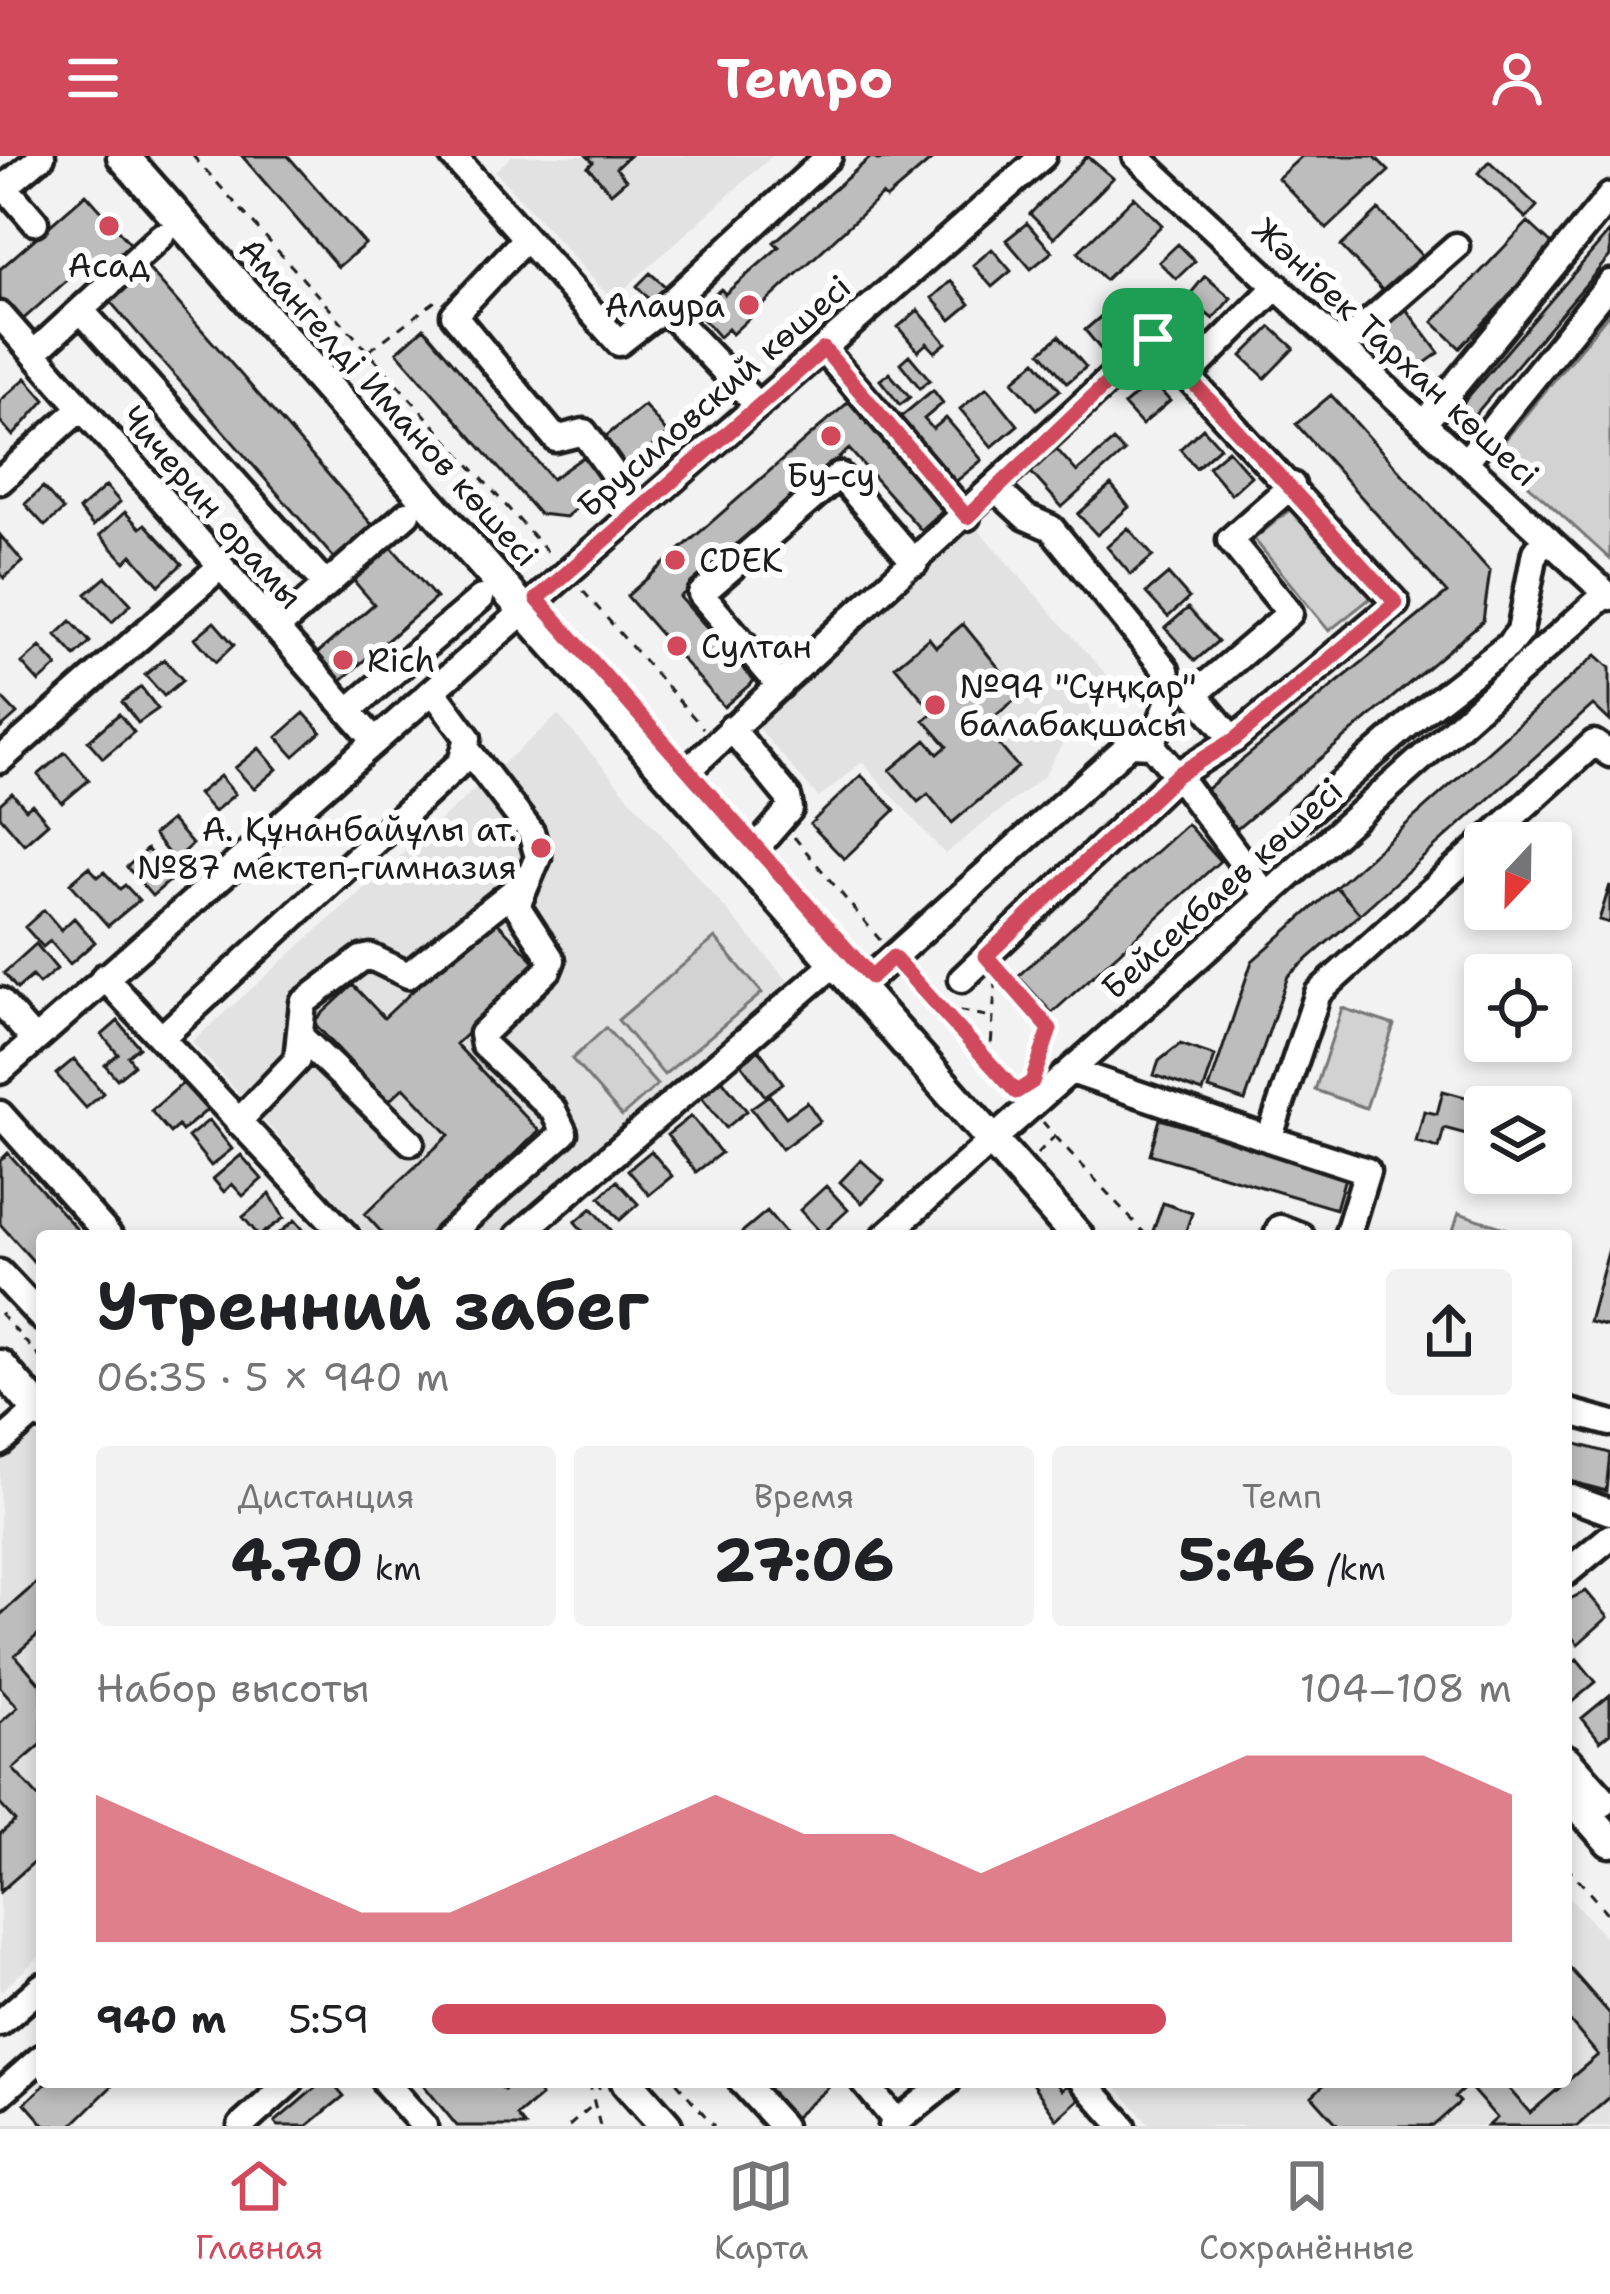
<!DOCTYPE html>
<html lang="ru">
<head>
<meta charset="utf-8">
<style>
  body { margin:0; font-family:"Shantell Sans",sans-serif; background:#f2f2f2; color:#202124; height:100vh; display:flex; flex-direction:column; font-size:45px; white-space:nowrap }
  * { box-sizing:border-box; margin:0 }
  p { font-size:39px; color:#757577 }
  .icon { flex:none; width:66px; height:66px; fill:none; stroke:currentColor; stroke-width:2; stroke-linecap:round; stroke-linejoin:round }
  .map { position:relative; flex:1; overflow:hidden }
  .drawer { position:absolute; left:36px; top:1074px; width:1536px; height:858px; display:flex; flex-direction:column; background:#fff; border-radius:12px; box-shadow:0 6px 18px #0003 }
  .drawer>* { flex:none }
  .needle { width:78px; rotate:202deg }
  .fabs { position:absolute; left:1464px; top:666px; display:grid; gap:24px }
  .fabs a { display:grid; place-items:center; width:108px; height:108px; border-radius:12px; background:#fff; box-shadow:0 6px 18px #0003; font-size:60px }
  .pin { position:absolute; display:grid; place-items:center; width:102px; height:102px; color:#fff; margin:-51px; border-radius:24px; box-shadow:0 6px 18px #0006 }
  .round { display:grid; place-items:center; flex:none; width:126px; height:126px; border-radius:12px; background:#f2f2f2 }
  .summary { display:flex; align-items:center; justify-content:space-between; height:204px; padding:0 60px }
  h1 { font-size:66px; font-weight:700; line-height:90px }
  .metrics { display:grid; grid-template-columns:repeat(3,1fr); gap:18px; height:204px; padding:12px 60px }
  .metrics div { display:grid; align-content:center; border-radius:12px; background:#f2f2f2; text-align:center }
  .metrics b { font-size:60px; font-weight:700 }
  .metrics small { font-size:33px; font-weight:400 }
  .metrics p { font-size:33px }
  .chart { height:336px; padding:24px 60px }
  .chart p { display:flex; justify-content:space-between }
  .chart svg { width:100%; height:216px; margin-top:12px; fill:#d1495b; opacity:.7 }
  ul { padding:0 60px; list-style:none; font-size:39px }
  li { display:grid; grid-template-columns:192px 144px 1fr; align-items:center; height:90px }
  li i { height:30px; border-radius:15px; background:#d1495b }
  header { display:flex; justify-content:space-between; align-items:center; height:156px; padding:0 60px; background:#d1495b; color:#fff; font-size:54px; font-weight:700 }
  .menu { display:flex; justify-content:space-around; align-items:center; height:168px; border-top:3px solid #e0e0e0; background:#fff; font-size:33px; color:#757577 }
  .menu a { display:grid; justify-items:center; gap:6px }
  .menu .on { color:#d1495b }
  .map>svg:first-child { display:block }
  .built { fill:#e2e2e2 }
  .green { fill:#d2d2d2; stroke:#777; stroke-width:3 }
  .building { fill:#bdbdbd; stroke:#1c1c1c; stroke-width:3 }
  .lines { fill:none; stroke-linecap:round; stroke-linejoin:round }
  .minor-casing { stroke:#1c1c1c; stroke-width:33 }
  .major-casing { stroke:#1c1c1c; stroke-width:39 }
  .path { stroke:#1c1c1c; stroke-width:3; stroke-dasharray:9 9; stroke-linecap:butt }
  .minor { stroke:#fff; stroke-width:24 }
  .major { stroke:#fff; stroke-width:30 }
  .route-casing { stroke:#fff; stroke-width:24 }
  .route { stroke:#d1495b; stroke-width:15 }
  .poi-dot { fill:#d1495b; stroke:#fff; stroke-width:4.5 }
  .labels { text-anchor:middle; dominant-baseline:central; stroke-width:12; stroke-linejoin:round; paint-order:stroke }
  .poi-label { font-size:33px; fill:#1c1c1c; stroke:#fff; text-anchor:start }
  .street-label { font-size:33px; fill:#1c1c1c; stroke:#fff }
</style>
</head>
<body>
<header><svg class="icon" aria-label="menu" viewBox="0 0 24 24"><path d="M4 6h16M4 12h16M4 18h16"/></svg>Tempo<svg class="icon" aria-label="person" viewBox="0 0 24 24"><circle cx="12" cy="8" r="4"/><path d="M4 21q1-7 8-7t8 7"/></svg></header>
<div class="map">
<svg width="1610" height="1970" viewBox="0 0 1610 1970">
  <rect width="100%" height="100%" fill="#f2f2f2"/>
  <filter id="ink" filterUnits="userSpaceOnUse"><feTurbulence type="fractalNoise" baseFrequency=".00833" numOctaves="2"/><feDisplacementMap in="SourceGraphic" scale="24" xChannelSelector="R" yChannelSelector="G"/><feConvolveMatrix kernelMatrix="1 2 1 2 8 2 1 2 1" color-interpolation-filters="sRGB"/></filter>
  <g filter="url(#ink)">
    <!-- built -->
    <path class="built" d="M512,0H772L612,144L495,15Z
      M975,370L1119,533L1067,580L1044,620L945,698L862,606L819,642L751,564Z
      M558,559L788,825L497,1080H369L192,886Z
      M32,1275L42,1286V1798L0,1836V1302Z
      M1566,1737L1610,1787V1970H1151L1112,1926H1566Z"/>
    <!-- green -->
    <path class="green" d="M1610,156V403L1501,304L1500,290Z
      M1297,348L1372,441L1329,475L1254,383Z
      M715,782L762,837L664,919L618,864Z
      M1342,852L1394,869L1366,952L1315,934Z
      M606,872L657,929L622,960L572,903Z
      M1459,1057L1522,1078L1521,1080H1451Z"/>
    <!-- building -->
    <path class="building" d="M242,0H288L365,88L338,111Z
      M587,0H629L616,12L626,24L611,37L588,11L593,6Z
      M872,0L877,4L936,0L886,43L882,39L732,178L728,173L719,181L696,155L721,133L725,138L779,91L774,86Z
      M1087,0L1113,22L1054,82L1030,58Z
      M1302,0H1374L1389,15L1327,73L1278,22Z
      M1489,5L1537,50L1526,62L1478,17Z
      M86,38L135,93L121,105L135,121L147,111L436,442L337,528L313,501L374,448L81,112L20,166L0,143V113Z
      M1134,41L1162,69L1105,124L1078,96Z
      M1379,54L1422,100L1384,136L1341,90Z
      M1528,66L1555,91L1460,192L1433,166Z
      M1027,67L1052,96L1031,113L1006,84Z
      M1610,75V100L1462,274L1449,263Z
      M1178,88L1195,105L1176,123L1159,106Z
      M992,93L1011,115L992,131L973,109Z
      M650,117L666,131L651,145L637,130Z
      M1205,120L1231,142L1213,163L1187,142Z
      M951,125L970,148L951,164L932,142Z
      M1403,149L1439,197L1408,219L1372,172Z
      M918,154L946,187L935,196L927,187L918,195L898,171Z
      M1105,157L1123,179L1103,196L1085,174Z
      M1271,171L1294,192L1265,222L1242,200Z
      M424,172L552,323L586,299L608,325L566,361L539,358L397,196Z
      M1059,180L1086,211L1067,227L1041,196Z
      M909,199L930,224L920,232L900,207Z
      M1036,205L1060,234L1037,253L1013,225Z
      M889,217L910,241L900,249L880,224Z
      M26,222L45,244L13,280L0,265V245Z
      M1152,225L1170,245L1142,269L1124,249Z
      M987,231L1018,269L992,291L960,253Z
      M933,234L943,247L924,263L933,273L946,262L982,304L953,328L898,263Z
      M1331,239L1490,415L1483,465L1237,673L1203,636L1447,437L1296,268Z
      M853,242L948,350L921,374L849,293L680,441L754,525L724,551L627,440Z
      M644,249L668,278L623,314L600,285Z
      M1203,272L1220,291L1196,312L1180,293Z
      M1113,285L1124,296L1062,351L1028,313L1054,290L1077,316Z
      M1228,294L1251,320L1231,338L1208,311Z
      M1111,329L1129,351L1097,379L1078,358Z
      M106,330L120,346L93,370L79,354Z
      M43,331L63,354L45,370L25,348Z
      M125,356L140,372L145,368L182,408L159,429L132,399L125,406L100,379Z
      M1128,372L1153,400L1131,419L1107,391Z
      M0,379L23,406L4,422L0,417Z
      M1168,418L1189,442L1168,461L1146,437Z
      M106,421L131,448L112,466L86,438Z
      M1188,452L1218,485L1195,505L1165,472Z
      M71,465L90,486L75,500L56,479Z
      M214,466L234,489L216,506L195,482Z
      M963,468L1021,539L983,570L1018,611L952,667L928,638L918,646L890,614L926,584L938,598L947,590L924,564L948,544L940,534L925,546L895,510L929,482L936,491Z
      M40,491L57,510L39,526L22,507Z
      M1596,499L1610,512V565L1593,549L1360,758L1336,731Z
      M164,503L183,524L164,540L145,519Z
      M141,531L158,553L138,567L122,546Z
      M0,540L17,558L0,573Z
      M304,557L321,576L294,600L277,581Z
      M119,558L134,576L103,602L88,585Z
      M259,592L277,613L254,633L235,612Z
      M65,596L89,624L62,647L38,619Z
      M861,619L895,654L844,703L810,668Z
      M220,620L235,638L214,656L198,638Z
      M12,637L26,653L32,648L48,667L24,688L0,660V648Z
      M171,664L192,688L174,704L153,679Z
      M1187,668L1220,705L1052,857L1018,820Z
      M147,693L173,722L152,740L127,711Z
      M89,711L98,721L104,716L120,733L125,729L139,744L108,770L70,727Z
      M1610,729V767L1599,764Z
      M1336,731L1360,758L1288,820L1245,945L1209,933L1252,805Z
      M44,754L61,774L74,762L95,786L70,808L50,785L43,791L25,771Z
      M492,761L539,810L456,888L539,975L427,1080H385L365,1058L449,979L404,931L388,946L313,866L353,829L384,862Z
      M36,788L57,813L39,828L32,820L17,833L4,817Z
      M118,865L139,891L128,900L134,909L117,923L105,909L118,898L102,879Z
      M1180,888L1215,900L1203,936L1154,919L1159,905Z
      M759,894L783,927L765,940L741,908Z
      M74,903L103,937L86,952L56,918Z
      M721,922L747,955L726,972L700,939Z
      M183,927L207,954L182,975L178,970L170,977L151,955Z
      M1443,935L1502,951H1485V983L1444,972L1439,992L1416,986L1424,955L1437,958Z
      M769,939L786,961L807,946L820,965L782,993L751,952Z
      M691,960L721,997L696,1016L667,979Z
      M1160,963L1346,1018L1336,1053L1150,998Z
      M209,964L232,993L211,1010L188,981Z
      M1551,989L1563,993L1554,1022L1535,1017H1551Z
      M651,995L672,1020L649,1039L628,1014Z
      M8,997L83,1080H42V1115L0,1068V1005Z
      M241,999L262,1023L243,1040L232,1028L224,1036L213,1023Z
      M861,1004L884,1025L862,1047L840,1026Z
      M617,1025L638,1048L620,1064L600,1041Z
      M826,1030L848,1054L822,1078L800,1054Z
      M270,1038L284,1062L259,1080L243,1061Z
      M1163,1047L1192,1057L1184,1080L1153,1075Z
      M592,1052L612,1075L606,1080H587L575,1066Z
      M767,1055L788,1080H745L742,1076Z
      M295,1064L309,1080H277V1079Z
      M1610,1089V1171L1589,1166Z
      M1566,1285L1610,1297L1606,1335L1566,1324Z
      M42,1422V1475L15,1499L42,1530V1588L13,1613L42,1645V1699L0,1736V1678L15,1665L0,1648V1567L18,1551L0,1531V1459Z
      M1586,1435L1608,1461L1578,1488L1566,1475V1445Z
      M1577,1503L1596,1526L1572,1546L1566,1539V1513Z
      M1610,1539V1577L1600,1585L1582,1562Z
      M1566,1808L1610,1858V1941L1577,1970H1488L1497,1962L1468,1929L1455,1941L1460,1946L1433,1970H1339L1312,1940L1327,1926H1503L1530,1957L1598,1899L1566,1861Z
      M48,1926H116L71,1970H45L25,1947Z
      M322,1926H332L344,1940L307,1970H278L275,1966Z
      M421,1926H498L504,1934L514,1926H530L541,1940L517,1960L525,1970H457Z
      M751,1926H822L828,1932L787,1968Z
      M1031,1926H1055L1062,1934L1067,1929L1079,1943L1057,1963Z"/>
    <g class="lines">
      <defs>
        <path id="minor" d="M453,0L619,187L664,152
          M1136,0L1610,441
          M5,31L35,66
          M0,35L42,0
          M525,83L454,159L556,283L584,276L639,354
          M81,154L326,429
          M0,159L375,585
          M1342,190L1456,90
          M823,193L967,361
          M34,197L161,80
          M1187,220L1277,130
          M758,250L664,152L829,0
          M1424,267L1610,40
          M1466,305L1610,127
          M0,325L81,252
          M996,333L1026,361L1051,372L1166,514L1171,539L1152,589
          M537,443L1043,0
          M276,473L407,358
          M780,530L701,438L839,319L915,407
          M348,555L481,442
          M731,572L788,641L790,653L756,692
          M1233,584L1195,538L1290,457L1230,384L1292,329
          M0,604L221,410
          M688,614L1153,183L1396,447L1233,584L1177,619L1267,740
          M1302,661L1425,554L1508,490L1520,475L1535,396L1548,383
          M104,821L346,1080
          M871,821L1130,588L1152,589L1177,619L962,823
          M0,845L34,884
          M301,881L411,986
          M161,882L461,606L468,582L433,535
          M0,915L526,453
          M1074,916L1269,983L1318,837L1594,587L1610,598
          M0,958L109,1080
          M238,966L297,904L303,847L361,803L371,801L408,819L525,726
          M1005,973L1606,438
          M1269,983L1367,1015L1347,1080
          M447,1080L564,977L553,954L484,889L482,878L548,814L552,804L517,750L538,701L531,676L467,593
          M518,1080L834,808
          M885,1080L993,984
          M1277,1080L1280,1072L1301,1080
          M0,1117L42,1162
          M1566,1255L1610,1267
          M0,1287L38,1254
          M1566,1340L1610,1356
          M1566,1417L1610,1381
          M0,1867L42,1830
          M385,1926L424,1970
          M742,1926L782,1970
          M864,1926L897,1966
          M1084,1926L1123,1970
          M0,1938L42,1901
          M241,1970L290,1926
          M892,1970L947,1926"/>
        <path id="major" d="M123,0L1077,1080
          M0,1210L42,1258
          M1566,1605L1602,1645
          M1566,1635L1610,1685
          M627,1926L666,1970"/>
      </defs>
      <!-- minor casing -->
      <use href="#minor" class="minor-casing"/>
      <!-- major casing -->
      <use href="#major" class="major-casing"/>
      <!-- path -->
      <path class="path" d="M193,0L552,401
        M370,194L438,143
        M583,435L703,572
        M794,681L880,784
        M1000,816L1050,873L1035,917
        M910,819L1016,935
        M942,851L991,861
        M990,905L996,819
        M1055,980L1147,1080
        M1037,998L1055,980L1043,966
        M0,1157L42,1204
        M1566,1709L1610,1761
        M589,1926L600,1970
        M594,1926L604,1938
        M676,1926L714,1970
        M569,1970L594,1948"/>
      <!-- minor -->
      <use href="#minor" class="minor"/>
      <!-- major -->
      <use href="#major" class="major"/>
    </g>
  </g>
  <g class="lines" filter="url(#ink)">
    <defs>
      <path id="route" d="M1153,183L1396,447L1234,584L1177,619L986,800L1050,873L1032,926L1016,936L893,801L871,821L537,443L824,193L967,361Z"/>
    </defs>
    <!-- route casing -->
    <use href="#route" class="route-casing"/>
    <!-- route -->
    <use href="#route" class="route"/>
  </g>
  <!-- markers -->
  <g class="poi-dot">
    <circle cx="109" cy="70" r="12"/>
    <circle cx="749" cy="149" r="12"/>
    <circle cx="831" cy="280" r="12"/>
    <circle cx="675" cy="404" r="12"/>
    <circle cx="677" cy="490" r="12"/>
    <circle cx="343" cy="504" r="12"/>
    <circle cx="935" cy="549" r="12"/>
    <circle cx="541" cy="692" r="12"/>
  </g>
  <g class="labels">
    <!-- poi labels -->
    <g class="poi-label">
      <text x="109" y="109" text-anchor="middle">Асад</text>
      <text x="725" y="149" text-anchor="end">Алаура</text>
      <text x="831" y="319" text-anchor="middle">Бу-су</text>
      <text x="699" y="404">CDEK</text>
      <text x="701" y="490">Султан</text>
      <text x="367" y="504">Rich</text>
      <text x="959" y="530">№94 "Сұңқар"<tspan x="959" dy="38">балабақшасы</tspan></text>
      <text x="517" y="673" text-anchor="end">А. Құнанбайұлы ат.<tspan x="517" dy="38">№87 мектеп-гимназия</tspan></text>
    </g>
    <!-- street labels -->
    <g class="street-label">
      <text transform="translate(1396 196) rotate(43)">Жәнібек Тархан көшесі</text>
      <text transform="translate(714 240) rotate(-41)">Брусиловский көшесі</text>
      <text transform="translate(389 246) rotate(48)">Амангелді Иманов көшесі</text>
      <text transform="translate(212 351) rotate(49)">Чичерин орамы</text>
      <text transform="translate(1222 733) rotate(-42)">Бейсекбаев көшесі</text>
    </g>
  </g>
</svg>
<div class="fabs">
<a><svg class="needle" viewBox="-14 -14 28 28"><path d="M0-13l5 13h-10z" fill="#e53935"/><path d="M0 13l5-13h-10z" fill="#757577"/></svg></a>
<a><svg class="icon" aria-label="locate" viewBox="0 0 24 24"><circle cx="12" cy="12" r="6"/><path d="M12 2v4M12 18v4M2 12h4M18 12h4"/></svg></a>
<a><svg class="icon" aria-label="layers" viewBox="0 0 24 24"><path d="M12 4l9 5-9 5-9-5zM3 14l9 5 9-5"/></svg></a>
</div>
<div class="pin" style="left:1153px;top:183px;background:#1e9e55"><svg class="icon" aria-label="arrive" viewBox="0 0 24 24"><path d="M6 21V4h12l-3 4 3 4H6"/></svg></div>
<section class="drawer">
<div class="summary"><div><h1>Утренний забег</h1><p>06:35 · 5 × 940 m</p></div><a class="round"><svg class="icon" aria-label="share" viewBox="0 0 24 24"><path d="M12 15V3M7 8l5-5 5 5M5 13v7h14v-7"/></svg></a></div>
<div class="metrics">
<div><p>Дистанция</p><b>4.70<small> km</small></b></div>
<div><p>Время</p><b>27:06</b></div>
<div><p>Темп</p><b>5:46<small> /km</small></b></div>
</div>
<div class="chart"><p><span>Набор высоты</span>104–108 m</p>
<svg viewBox="0 0 160 44" preserveAspectRatio="none"><path d="M0 44V14L10 22L20 30L30 38L40 38L50 30L60 22L70 14L80 22L90 22L100 30L110 22L120 14L130 6L140 6L150 6L160 14V44z"/></svg>
</div>
<ul>
<li><b>940 m</b>5:59<i style="width:68%"></i></li>
</ul>
</section>
</div>
<nav class="menu">
<a class="on"><svg class="icon" aria-label="home" viewBox="0 0 24 24"><path d="M3 11l9-7 9 7M6 9v11h12V9"/></svg>Главная</a>
<a><svg class="icon" aria-label="map" viewBox="0 0 24 24"><path d="M3 6l6-2 6 2 6-2v14l-6 2-6-2-6 2zM9 4v14M15 6v14"/></svg>Карта</a>
<a><svg class="icon" aria-label="saved" viewBox="0 0 24 24"><path d="M7 4h10v16l-5-4-5 4z"/></svg>Сохранённые</a>
</nav>
</body>
</html>
